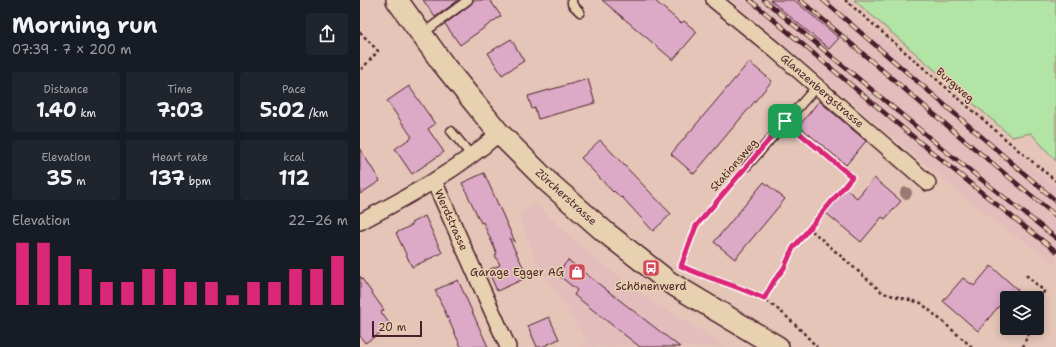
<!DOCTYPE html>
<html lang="en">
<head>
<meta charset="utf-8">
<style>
  body { margin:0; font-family:"Shantell Sans",sans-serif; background:#20242c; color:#f1f3f6; height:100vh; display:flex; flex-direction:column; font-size:15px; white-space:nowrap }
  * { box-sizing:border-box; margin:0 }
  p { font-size:13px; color:#9ea1a6 }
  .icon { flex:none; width:22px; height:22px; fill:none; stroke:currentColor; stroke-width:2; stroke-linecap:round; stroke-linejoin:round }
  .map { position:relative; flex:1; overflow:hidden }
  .sheet { display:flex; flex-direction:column; background:#171b24; width:360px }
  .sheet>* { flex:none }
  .controls { position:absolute; left:640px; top:291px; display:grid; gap:8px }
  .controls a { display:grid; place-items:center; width:44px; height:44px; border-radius:4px; background:#171b24; box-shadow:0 2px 10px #0003; font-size:20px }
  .scale { position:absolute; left:12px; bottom:10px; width:50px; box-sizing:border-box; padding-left:4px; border:2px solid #4a1f2b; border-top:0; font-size:11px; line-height:14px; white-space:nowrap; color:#4a1f2b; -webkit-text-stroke:3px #e7d1b0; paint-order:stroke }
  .pin { position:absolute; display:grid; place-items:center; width:34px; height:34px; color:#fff; margin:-17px; border-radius:8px; box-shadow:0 2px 6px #0006 }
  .round { display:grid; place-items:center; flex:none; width:42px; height:42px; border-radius:4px; background:#20242c }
  .headline { display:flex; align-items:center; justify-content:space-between; height:68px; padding:0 12px }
  h1 { font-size:22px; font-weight:700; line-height:30px }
  .figures { display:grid; grid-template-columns:repeat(3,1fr); gap:6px; height:68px; padding:4px 12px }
  .figures div { display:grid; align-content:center; border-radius:4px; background:#20242c; text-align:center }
  .figures b { font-size:20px; font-weight:700 }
  .figures small { font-size:11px; font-weight:400 }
  .figures p { font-size:11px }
  .chart { height:112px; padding:8px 12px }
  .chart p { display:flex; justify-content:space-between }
  .chart svg { width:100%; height:72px; margin-top:4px; stroke:#db2777; stroke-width:6 }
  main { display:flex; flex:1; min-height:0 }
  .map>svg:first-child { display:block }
  .built { fill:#e2bdbc }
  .green { fill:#b1e4a5; stroke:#7e8268 }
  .building { fill:#dca9c6; stroke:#4a1f2b }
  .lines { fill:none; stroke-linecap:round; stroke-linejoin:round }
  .lane-casing { stroke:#4a1f2b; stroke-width:11 }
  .street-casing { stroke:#4a1f2b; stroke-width:18 }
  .secondary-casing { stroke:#4a1f2b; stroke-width:24 }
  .path { stroke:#4a1f2b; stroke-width:2.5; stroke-dasharray:3 3; stroke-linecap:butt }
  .lane { stroke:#e7d1b0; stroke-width:8 }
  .street { stroke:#e7d1b0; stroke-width:15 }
  .secondary { stroke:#e7d1b0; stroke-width:21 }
  .rail-casing { stroke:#4a1f2b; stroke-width:4.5 }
  .rail { stroke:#e7d1b0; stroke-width:3; stroke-dasharray:9; stroke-linecap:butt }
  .tree { fill:#987a74 }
  .route-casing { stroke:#fff; stroke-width:8 }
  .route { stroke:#db2777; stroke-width:5 }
  .labels { text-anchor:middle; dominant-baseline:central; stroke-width:3; stroke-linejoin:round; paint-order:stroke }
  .street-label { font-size:11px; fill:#4a1f2b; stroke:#e7d1b0 }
  .poi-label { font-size:11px; fill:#4a1f2b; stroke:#e7d1b0; text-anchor:end }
</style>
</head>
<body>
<main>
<section class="sheet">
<div class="headline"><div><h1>Morning run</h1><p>07:39 · 7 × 200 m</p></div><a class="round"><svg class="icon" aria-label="share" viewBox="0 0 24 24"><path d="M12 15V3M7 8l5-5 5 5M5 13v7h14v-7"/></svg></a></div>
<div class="figures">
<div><p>Distance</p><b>1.40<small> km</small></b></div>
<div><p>Time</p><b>7:03</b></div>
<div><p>Pace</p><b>5:02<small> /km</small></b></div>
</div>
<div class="figures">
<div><p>Elevation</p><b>35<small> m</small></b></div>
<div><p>Heart rate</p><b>137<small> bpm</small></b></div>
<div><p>kcal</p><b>112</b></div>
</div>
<div class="chart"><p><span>Elevation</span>22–26 m</p>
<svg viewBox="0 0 160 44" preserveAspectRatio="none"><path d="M5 44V6M15 44V6M25 44V14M35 44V22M45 44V30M55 44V30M65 44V22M75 44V22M85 44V30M95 44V30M105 44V38M115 44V30M125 44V30M135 44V22M145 44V22M155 44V14"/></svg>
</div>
</section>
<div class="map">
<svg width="696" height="347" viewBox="0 0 696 347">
  <rect width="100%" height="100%" fill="#e4c5b7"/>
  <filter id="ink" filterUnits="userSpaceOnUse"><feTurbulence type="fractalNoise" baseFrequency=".025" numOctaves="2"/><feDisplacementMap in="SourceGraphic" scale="8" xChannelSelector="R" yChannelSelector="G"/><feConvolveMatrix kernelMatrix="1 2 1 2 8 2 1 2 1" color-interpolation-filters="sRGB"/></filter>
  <g filter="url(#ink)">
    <!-- built -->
    <path class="built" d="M371,0H478L696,186V264L626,215Z
      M175,203L206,233L239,262L282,295L340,330L365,347H218L229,343L178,265L159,216Z"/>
    <!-- green -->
    <path class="green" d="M494,0H696V161L671,133L652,137Z"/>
    <!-- building -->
    <path class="building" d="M63,0H99L75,17Z
      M113,0H130L141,16L100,45L85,24L111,4Z
      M242,0H294L321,23L324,21L337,32L313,60Z
      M410,0H434L479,38L469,49Z
      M151,39L164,61L142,75L128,53Z
      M389,62L412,81L334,174L311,154Z
      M228,79L235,103L178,119L175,108L172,109L168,96Z
      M49,86L75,124L68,129L84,152L52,174L35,149L52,137L27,101Z
      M459,101L506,141L486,165L439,126Z
      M240,140L311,214L293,231L262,197L261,198L254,191L253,192L221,158Z
      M0,149L20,181L0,194Z
      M124,173L155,242L149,238L168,277L137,291L128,270L140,265L135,255L137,254L123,222L121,223L102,183Z
      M514,178L541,201L525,219L522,217L501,242L466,213L486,189L497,198Z
      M404,182L425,199L375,259L354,242Z
      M65,216L82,253L52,267L36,233L52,225L51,223Z
      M208,260L320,347H280L214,295L217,290L197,274Z
      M631,266L658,290L651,298H647V303L642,308L639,306L618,331L583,301L603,278L614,286Z
      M0,276L24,310L21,312L31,326L5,343L0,336Z
      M98,280L128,347H101L75,290Z
      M189,317L199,339L182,347H177L168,326Z"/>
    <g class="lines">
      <defs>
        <path id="lane" d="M212,0V4L220,12
          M62,34L108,0
          M91,131L111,155
          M387,166L457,86"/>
        <path id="street" d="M354,0L415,50L568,183
          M74,181L148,347
          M0,222C47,197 100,169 139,133"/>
        <path id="secondary" d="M37,0L83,64L104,90L139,133L187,181L245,232L309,282L418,347"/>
      </defs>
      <!-- lane casing -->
      <use href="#lane" class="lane-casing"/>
      <!-- street casing -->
      <use href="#street" class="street-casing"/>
      <!-- secondary casing -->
      <use href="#secondary" class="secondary-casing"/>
      <!-- path -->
      <path class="path" d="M485,0L657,149L696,181
        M0,32L18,51L0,71
        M435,129L492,177L450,229L523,293L561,303L612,347
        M321,266L336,226L379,175
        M324,267C344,277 365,282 385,290C414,301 436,325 457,347
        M666,275L684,291L677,310
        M404,299L414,281L424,268L433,248L450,229
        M663,347L670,328"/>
      <!-- lane -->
      <use href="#lane" class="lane"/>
      <!-- street -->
      <use href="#street" class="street"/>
      <!-- secondary -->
      <use href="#secondary" class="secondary"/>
      <defs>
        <path id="rail" d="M390,0C491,85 591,170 696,251
          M404,0L589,154L696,238
          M440,0L603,139L696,216
          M463,0L696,201"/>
      </defs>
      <!-- rail casing -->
      <use href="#rail" class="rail-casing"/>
      <!-- rail -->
      <use href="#rail" class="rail"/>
    </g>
    <!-- trees -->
    <circle class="tree" cx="546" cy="193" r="6"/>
  </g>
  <g class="lines" filter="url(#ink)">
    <defs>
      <path id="route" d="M425,121L492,177L433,248L424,268L414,281L404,299C377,285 348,279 321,266L336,226Z"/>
    </defs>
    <!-- route casing -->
    <use href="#route" class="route-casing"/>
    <!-- route -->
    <use href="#route" class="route"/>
  </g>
  <!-- icons -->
  <defs>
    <symbol id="bus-square" viewBox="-11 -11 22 22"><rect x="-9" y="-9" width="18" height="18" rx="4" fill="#d1495b" stroke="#e7d1b0"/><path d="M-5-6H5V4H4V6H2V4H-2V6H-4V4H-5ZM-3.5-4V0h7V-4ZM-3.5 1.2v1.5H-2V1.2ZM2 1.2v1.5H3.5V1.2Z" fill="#fff"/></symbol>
    <symbol id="shop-square" viewBox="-11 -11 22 22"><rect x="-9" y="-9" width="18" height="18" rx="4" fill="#d1495b" stroke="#e7d1b0"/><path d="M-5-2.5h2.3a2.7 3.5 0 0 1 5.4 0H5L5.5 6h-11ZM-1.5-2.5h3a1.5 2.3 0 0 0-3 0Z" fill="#fff"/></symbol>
  </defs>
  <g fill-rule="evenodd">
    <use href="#bus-square" x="281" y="258" width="20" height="20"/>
    <use href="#shop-square" x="207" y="262" width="20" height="20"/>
  </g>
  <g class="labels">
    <!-- street labels -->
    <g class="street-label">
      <text transform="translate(595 85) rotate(41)">Burgweg</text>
      <text transform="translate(462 91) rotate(41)">Glanzenbergstrasse</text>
      <text transform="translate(374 165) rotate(-49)">Stationsweg</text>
      <text transform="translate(206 197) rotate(42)">Zürcherstrasse</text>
      <text transform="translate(91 220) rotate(66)">Werdstrasse</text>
    </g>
    <!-- poi labels -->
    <g class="poi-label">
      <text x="204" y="272">Garage Egger AG</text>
      <text x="291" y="286" text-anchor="middle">Schönenwerd</text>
    </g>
  </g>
</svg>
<div class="controls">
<a><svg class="icon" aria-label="layers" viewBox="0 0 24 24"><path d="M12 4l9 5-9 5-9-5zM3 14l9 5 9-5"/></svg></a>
</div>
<div class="scale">20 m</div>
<div class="pin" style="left:425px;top:121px;background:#1e9e55"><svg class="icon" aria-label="arrive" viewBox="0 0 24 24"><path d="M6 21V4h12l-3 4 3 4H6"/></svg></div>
</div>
</main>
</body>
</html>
